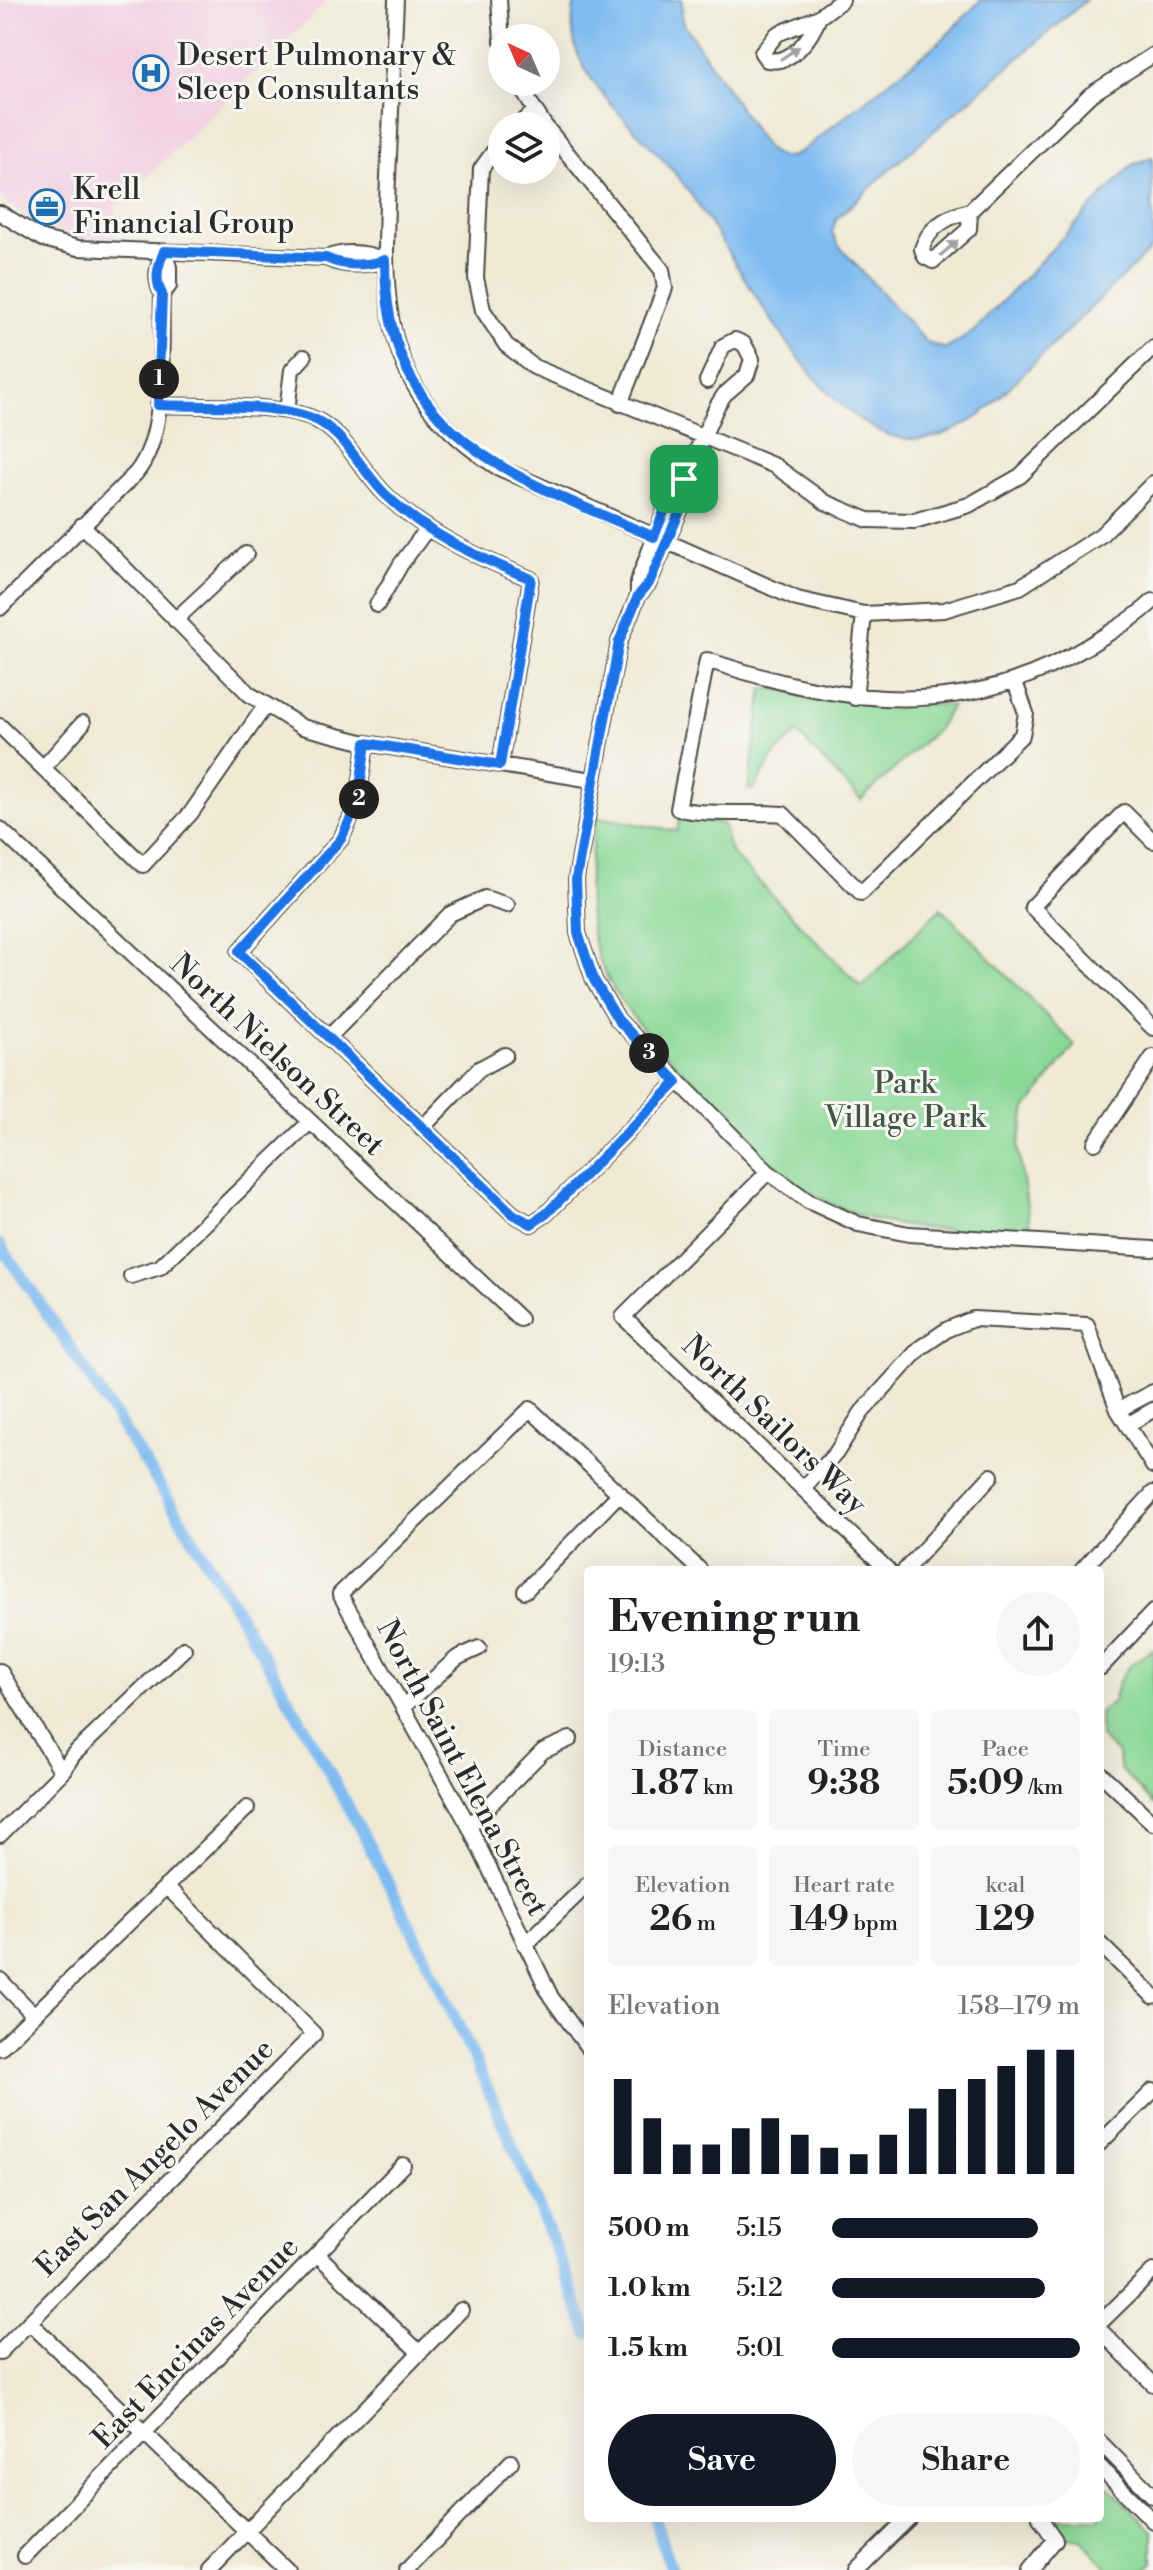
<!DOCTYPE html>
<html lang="en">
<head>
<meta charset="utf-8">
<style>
  body { margin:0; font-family:"Libre Bodoni",serif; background:#f6f6f6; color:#202124; height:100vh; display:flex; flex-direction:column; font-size:30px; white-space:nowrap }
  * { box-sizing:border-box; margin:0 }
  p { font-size:26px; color:#757577 }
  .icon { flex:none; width:44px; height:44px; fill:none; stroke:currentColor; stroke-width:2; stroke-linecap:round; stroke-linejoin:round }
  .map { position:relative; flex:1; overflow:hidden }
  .panel { position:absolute; left:584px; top:1566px; width:520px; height:956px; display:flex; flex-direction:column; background:#fff; border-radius:8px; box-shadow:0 8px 32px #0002 }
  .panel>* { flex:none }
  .needle { width:52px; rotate:316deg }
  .fabs { position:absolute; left:488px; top:24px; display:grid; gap:16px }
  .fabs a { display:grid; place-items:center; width:72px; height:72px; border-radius:50%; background:#fff; box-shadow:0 8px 32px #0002; font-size:40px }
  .pin { position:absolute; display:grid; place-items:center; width:68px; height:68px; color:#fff; margin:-34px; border-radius:16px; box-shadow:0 4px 12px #0006 }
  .km { position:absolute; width:40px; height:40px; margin:-20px; border-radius:50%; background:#222; color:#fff; font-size:22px; line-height:40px; text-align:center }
  .round { display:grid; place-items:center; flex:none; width:84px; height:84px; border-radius:42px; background:#f6f6f6 }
  .summary { display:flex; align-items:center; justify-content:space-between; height:136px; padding:0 24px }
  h1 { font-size:44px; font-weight:700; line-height:60px }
  .figures { display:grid; grid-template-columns:repeat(3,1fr); gap:12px; height:136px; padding:8px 24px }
  .figures div { display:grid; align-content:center; border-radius:8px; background:#f6f6f6; text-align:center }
  .figures b { font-size:34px; font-weight:700 }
  .figures small { font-size:22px; font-weight:400 }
  .figures p { font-size:22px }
  .chart { height:224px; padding:16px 24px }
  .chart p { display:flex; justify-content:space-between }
  .chart svg { width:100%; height:144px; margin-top:8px; stroke:#111827; stroke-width:6 }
  .button { display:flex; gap:16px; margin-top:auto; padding:16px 24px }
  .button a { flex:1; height:92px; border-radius:48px; background:#111827; color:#fff; font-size:32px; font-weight:700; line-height:92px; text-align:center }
  .button a+a { background:#f6f6f6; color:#202124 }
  ul { padding:0 24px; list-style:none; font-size:26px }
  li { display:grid; grid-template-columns:128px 96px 1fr; align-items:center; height:60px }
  li i { height:20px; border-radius:10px; background:#111827 }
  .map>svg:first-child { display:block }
  .built { fill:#f2cfe1 }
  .green { fill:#8ad896; stroke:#5a8260; stroke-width:2 }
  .water { fill:#7fbbf1; stroke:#55738e; stroke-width:2 }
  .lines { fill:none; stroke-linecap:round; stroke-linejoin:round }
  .canal { stroke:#7fbbf1; stroke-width:12 }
  .minor-casing { stroke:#494844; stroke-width:18 }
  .minor { stroke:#fff; stroke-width:14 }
  .oneway { fill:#a0a0a0 }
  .route-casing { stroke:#fff; stroke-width:16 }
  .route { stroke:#1a73e8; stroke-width:10 }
  .labels { text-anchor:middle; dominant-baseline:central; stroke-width:6; stroke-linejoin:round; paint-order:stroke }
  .poi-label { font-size:30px; fill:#2b2b2b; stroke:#f6f6f2; text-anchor:start }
  .street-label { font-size:30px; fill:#2b2b2b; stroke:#f6f6f2 }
  .park-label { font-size:30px; fill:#435646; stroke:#f6f6f2 }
</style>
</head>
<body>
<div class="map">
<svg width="1153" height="2570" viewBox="0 0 1153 2570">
  <rect width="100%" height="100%" fill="#f6f6f2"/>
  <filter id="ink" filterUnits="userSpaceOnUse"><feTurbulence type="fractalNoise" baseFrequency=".0125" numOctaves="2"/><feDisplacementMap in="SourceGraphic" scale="16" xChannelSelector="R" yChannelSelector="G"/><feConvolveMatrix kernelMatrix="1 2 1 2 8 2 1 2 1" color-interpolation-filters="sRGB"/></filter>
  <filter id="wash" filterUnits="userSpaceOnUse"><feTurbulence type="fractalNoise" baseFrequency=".006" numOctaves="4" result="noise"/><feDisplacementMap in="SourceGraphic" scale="32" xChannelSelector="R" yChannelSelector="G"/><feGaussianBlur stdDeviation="1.8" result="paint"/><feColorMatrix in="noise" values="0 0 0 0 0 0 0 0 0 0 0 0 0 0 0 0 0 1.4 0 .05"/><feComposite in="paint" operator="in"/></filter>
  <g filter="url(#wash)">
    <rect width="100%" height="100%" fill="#f0ead5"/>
    <!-- built -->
    <path class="built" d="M0,0H328L116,208L114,241L85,240L38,225L0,197Z"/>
    <!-- green -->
    <path class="green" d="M763,688L952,706L938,728L861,800L797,733L776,753L753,790L748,789Z
      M597,817L677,831L680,817L723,824L731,853L861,987L941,908L1075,1045L1026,1109L1018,1148L1031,1232C974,1229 910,1234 856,1214C832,1205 806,1192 787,1176C758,1153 734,1124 709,1098C667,1053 614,1010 596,950C583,904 589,863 597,817Z
      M1153,1649V1804L1119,1768L1118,1754L1100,1737V1711L1114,1701C1117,1673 1130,1664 1153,1649Z
      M1100,2478L1153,2531V2563L1146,2570H1110L1081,2540L1061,2537L1051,2518H1100Z"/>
    <!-- water -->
    <path class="water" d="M576,0H682V21L765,146C777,158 784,161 799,153L943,39L981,0H1086L897,163L836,219L832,233L838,245L927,343L946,349L973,332L1132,165L1152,157L1153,247L981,415C956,431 928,445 896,437C810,415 734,250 681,181C650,140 602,105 580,59C572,42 570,18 576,0Z"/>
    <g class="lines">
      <!-- canal -->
      <path class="canal" d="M0,1245C236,1585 444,1944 588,2333
        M654,2518L671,2570"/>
    </g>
  </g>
  <g filter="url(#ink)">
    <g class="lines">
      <defs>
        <path id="minor" d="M396,0C393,59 391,118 388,177C383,304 378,390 497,467L797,599L864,614L944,610L1020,587L1101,535L1153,483
          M499,0L502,41
          M819,17C811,38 792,65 767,60L762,53L777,34L819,17L842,0
          M517,82L545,126
          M518,126L534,112
          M546,127L662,270L665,288L620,404
          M502,140L481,169L476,278L483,310L506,345L534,367L775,466L825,502L868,520L914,521L969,505L1020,476L1153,348
          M970,211L969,229L933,261L925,257L922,249C929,226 948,216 970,211L1090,95L1153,55
          M0,213L43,239L78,248L326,258C345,267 365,266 385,260
          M326,258C346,250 365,252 385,260
          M162,294L169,286V267L164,251
          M158,405C199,407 288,402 320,422C348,439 362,471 385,494C427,535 478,557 531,579L500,765
          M287,411L292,370L304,357
          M684,479L686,497L649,583L638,596L619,642L576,879L578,933L594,980L618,1020L768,1172L808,1201L858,1224L909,1234L1153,1249
          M82,525L249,694L302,727L366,743L592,780
          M638,596V581L672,492L684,479L717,406L724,395L747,375L752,359L744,344L735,340L723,346L707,381
          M377,605L401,564L427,529
          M0,608L136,473C169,433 160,345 162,294C154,279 157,266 164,251
          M175,620L246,554
          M1015,682L1026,713L1022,735L861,893L783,814C747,811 714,816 678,809L707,660C842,705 965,723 1093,643C1113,630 1136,618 1153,601
          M855,698L864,614
          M0,726L143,865L191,813L265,706
          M366,743L358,802L341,839L239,952L513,1214L531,1224L546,1214L677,1082
          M43,768L83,723
          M0,829L520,1319
          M1153,841L1124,812L1032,907L1153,1028
          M329,1037L450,914L485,898L507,905
          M422,1128L479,1069L505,1055
          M1095,1143L1153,1057
          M768,1172L623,1317L888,1570
          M131,1276L160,1267L310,1122
          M1118,1410L1153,1392
          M1127,1425L1153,1410
          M803,1489L836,1453L862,1412L920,1348L948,1329L973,1319L1087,1325L1118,1410L1153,1466
          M905,1570L991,1476
          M1082,1570L1153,1493
          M525,1591L620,1493
          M1100,1668L1153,1612
          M0,1671L62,1772
          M404,1706L457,1658L479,1648
          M1100,1773L1153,1823
          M469,1826L543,1751L570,1739
          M0,1835L62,1772L73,1755L184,1649
          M1100,1944L1153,1996
          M525,1945L588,1884
          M0,1980L34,2015
          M0,2048L247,1808
          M588,2048L551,1997L469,1826L340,1594L530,1409L700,1570
          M1100,2143L1153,2091
          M318,2255L420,2353
          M29,2322L287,2570
          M1100,2323L1153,2271
          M1100,2330L1153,2384
          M0,2352L314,2034L166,1886
          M1100,2442L1153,2496
          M1100,2467L1153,2521
          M25,2556L403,2165
          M209,2570L461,2310
          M407,2570L511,2462
          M856,2570L909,2518
          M1030,2570L1055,2540L1040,2518"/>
      </defs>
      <!-- minor casing -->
      <use href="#minor" class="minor-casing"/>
      <!-- minor -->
      <use href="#minor" class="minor"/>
    </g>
    <!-- one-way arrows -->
    <defs><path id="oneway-solid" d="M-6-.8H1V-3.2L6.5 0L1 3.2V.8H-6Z" transform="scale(2)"/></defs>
    <g class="oneway">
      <use href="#oneway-solid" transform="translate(790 53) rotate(-34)"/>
      <use href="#oneway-solid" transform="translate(949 248) rotate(-41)"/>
    </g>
  </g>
  <g class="lines" filter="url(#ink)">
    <defs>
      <path id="route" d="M164,251L326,258C345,267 365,266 385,260C385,440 516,477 654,537L672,492L684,479L686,497L649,583L638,596L619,642L576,879L578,933L594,980L618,1020L677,1082L546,1214L531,1224L513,1214L239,952L341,839L358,802L366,743L500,765L531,579C478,557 427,535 385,494C362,471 348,439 320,422C287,402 199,407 158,405L162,294C154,279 158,266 164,251Z"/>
    </defs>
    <!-- route casing -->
    <use href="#route" class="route-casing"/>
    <!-- route -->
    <use href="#route" class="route"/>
  </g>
  <!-- icons -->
  <defs>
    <symbol id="hospital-ring" viewBox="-11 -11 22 22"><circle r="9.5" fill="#f6f6f2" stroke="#1f6fb2" stroke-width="1.5"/><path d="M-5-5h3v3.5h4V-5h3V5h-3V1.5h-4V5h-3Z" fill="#1f6fb2"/></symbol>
    <symbol id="office-ring" viewBox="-11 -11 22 22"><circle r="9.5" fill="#f6f6f2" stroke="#1f6fb2" stroke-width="1.5"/><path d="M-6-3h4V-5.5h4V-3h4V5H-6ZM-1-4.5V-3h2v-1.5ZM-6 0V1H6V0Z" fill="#1f6fb2"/></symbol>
  </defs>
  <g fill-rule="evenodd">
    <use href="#hospital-ring" x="131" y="53" width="40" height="40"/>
    <use href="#office-ring" x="27" y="187" width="40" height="40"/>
  </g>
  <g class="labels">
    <!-- poi labels -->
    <g class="poi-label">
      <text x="177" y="56">Desert Pulmonary &amp;<tspan x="177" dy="34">Sleep Consultants</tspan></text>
      <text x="73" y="190">Krell<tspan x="73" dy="34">Financial Group</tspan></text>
    </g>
    <!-- street labels -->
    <g class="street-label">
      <text transform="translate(277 1055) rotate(43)">North Nielson Street</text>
      <text transform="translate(774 1425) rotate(44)">North Sailors Way</text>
      <text transform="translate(462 1768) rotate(62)">North Saint Elena Street</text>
      <text transform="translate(155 2158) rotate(-45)">East San Angelo Avenue</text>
      <text transform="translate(196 2343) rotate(-46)">East Encinas Avenue</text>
    </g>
    <!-- park labels -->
    <g class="park-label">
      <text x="905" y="1084">Park<tspan x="905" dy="34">Village Park</tspan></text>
    </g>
  </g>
</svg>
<div class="fabs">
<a><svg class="needle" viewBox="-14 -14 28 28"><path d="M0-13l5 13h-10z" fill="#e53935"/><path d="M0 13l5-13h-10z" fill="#757577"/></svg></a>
<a><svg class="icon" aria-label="layers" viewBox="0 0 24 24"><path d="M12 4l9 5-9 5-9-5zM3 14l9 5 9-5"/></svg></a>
</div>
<div class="pin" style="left:684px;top:479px;background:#1e9e55"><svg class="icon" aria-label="arrive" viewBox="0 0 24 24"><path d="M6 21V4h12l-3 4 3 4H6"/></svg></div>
<b class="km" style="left:159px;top:379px">1</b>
<b class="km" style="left:359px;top:799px">2</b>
<b class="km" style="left:649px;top:1053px">3</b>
<section class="panel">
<div class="summary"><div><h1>Evening run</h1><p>19:13</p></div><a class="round"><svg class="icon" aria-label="share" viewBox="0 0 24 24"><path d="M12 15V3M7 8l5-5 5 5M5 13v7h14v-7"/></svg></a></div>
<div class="figures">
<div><p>Distance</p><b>1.87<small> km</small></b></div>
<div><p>Time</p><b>9:38</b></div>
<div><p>Pace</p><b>5:09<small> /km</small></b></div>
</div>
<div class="figures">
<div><p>Elevation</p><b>26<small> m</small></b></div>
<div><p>Heart rate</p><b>149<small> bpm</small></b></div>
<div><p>kcal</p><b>129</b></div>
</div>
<div class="chart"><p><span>Elevation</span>158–179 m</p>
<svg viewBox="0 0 160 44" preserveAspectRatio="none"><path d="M5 44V15M15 44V27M25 44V35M35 44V35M45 44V30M55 44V27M65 44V32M75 44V36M85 44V38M95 44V32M105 44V24M115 44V18M125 44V15M135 44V11M145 44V6M155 44V6"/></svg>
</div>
<ul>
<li><b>500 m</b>5:15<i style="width:83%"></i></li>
<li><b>1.0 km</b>5:12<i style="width:86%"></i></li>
<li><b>1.5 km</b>5:01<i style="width:100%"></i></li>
</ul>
<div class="button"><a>Save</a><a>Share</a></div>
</section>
</div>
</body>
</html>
